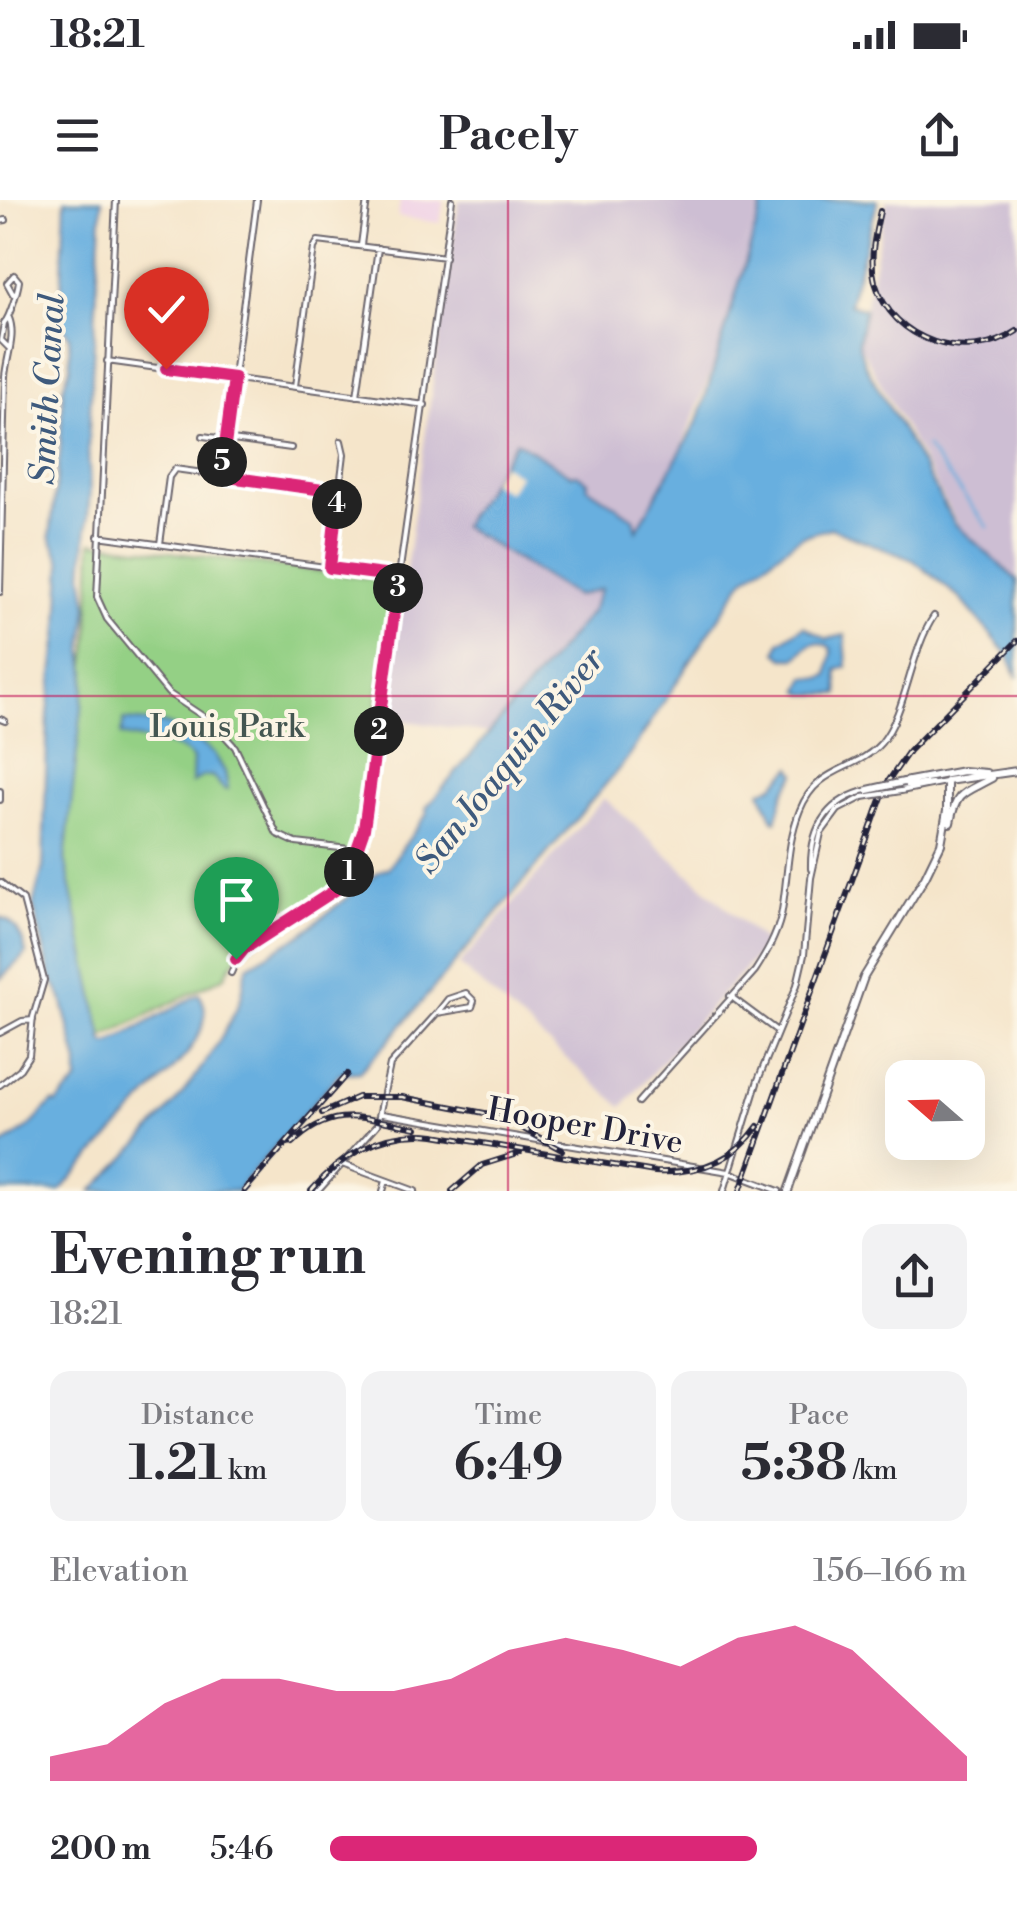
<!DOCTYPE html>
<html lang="en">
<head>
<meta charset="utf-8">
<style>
  body { margin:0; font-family:"Libre Bodoni",serif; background:#f2f2f3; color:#2b2b33; height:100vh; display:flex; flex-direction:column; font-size:38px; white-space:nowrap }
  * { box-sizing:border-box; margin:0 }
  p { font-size:32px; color:#7c7c81 }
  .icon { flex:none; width:55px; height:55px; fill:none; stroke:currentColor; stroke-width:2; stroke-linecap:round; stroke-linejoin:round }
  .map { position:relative; height:991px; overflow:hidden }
  .side { display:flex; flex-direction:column; background:#fff; flex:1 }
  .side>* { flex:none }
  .needle { width:65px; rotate:290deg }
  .controls { position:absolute; left:885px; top:860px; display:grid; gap:20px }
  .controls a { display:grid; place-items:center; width:100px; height:100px; border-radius:20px; background:#fff; box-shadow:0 10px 40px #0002; font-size:50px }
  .pin { position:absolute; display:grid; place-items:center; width:85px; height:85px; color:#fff; margin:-102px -42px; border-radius:50% 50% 50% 0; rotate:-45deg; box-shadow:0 0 10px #0007 }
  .pin .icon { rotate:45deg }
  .km { position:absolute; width:50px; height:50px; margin:-25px; border-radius:50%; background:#222; color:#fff; font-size:28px; line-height:50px; text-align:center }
  .round { display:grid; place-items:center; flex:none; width:105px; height:105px; border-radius:20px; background:#f2f2f3 }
  .overview { display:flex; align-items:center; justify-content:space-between; height:170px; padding:0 50px }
  h1 { font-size:55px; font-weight:800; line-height:75px }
  .metrics { display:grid; grid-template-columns:repeat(3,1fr); gap:15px; height:170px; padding:10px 50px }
  .metrics div { display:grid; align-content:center; border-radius:20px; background:#f2f2f3; text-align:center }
  .metrics b { font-size:50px; font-weight:800 }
  .metrics small { font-size:28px; font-weight:400 }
  .metrics p { font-size:28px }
  .chart { height:280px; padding:20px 50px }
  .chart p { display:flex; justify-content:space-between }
  .chart svg { width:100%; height:180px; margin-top:10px; fill:#db2777; opacity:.7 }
  ul { padding:0 50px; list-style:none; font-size:32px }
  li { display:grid; grid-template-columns:160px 120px 1fr; align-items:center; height:75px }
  li i { height:25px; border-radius:12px; background:#db2777 }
  .status { display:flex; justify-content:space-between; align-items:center; height:70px; padding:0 50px; background:#fff; direction:ltr }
  .status svg { height:28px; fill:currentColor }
  header { display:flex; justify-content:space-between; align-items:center; height:130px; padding:0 50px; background:#fff; font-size:45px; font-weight:800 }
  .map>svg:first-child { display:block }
  .built { fill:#efd0e7 }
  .industrial { fill:#cdbed3 }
  .green { fill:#94d085; stroke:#5b7960; stroke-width:2.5 }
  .water { fill:#68afdf; stroke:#45688d; stroke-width:2.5 }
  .pier { fill:#f5e5ca }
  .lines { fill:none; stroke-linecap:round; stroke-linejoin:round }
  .stream { stroke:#68afdf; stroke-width:2.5 }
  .street-casing { stroke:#6c666d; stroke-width:8 }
  .secondary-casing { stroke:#6c666d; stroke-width:10 }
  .street { stroke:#fff; stroke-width:4 }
  .secondary { stroke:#fff; stroke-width:6 }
  .rail-casing { stroke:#22223b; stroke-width:6 }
  .rail { stroke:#fcf5e5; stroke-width:2.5; stroke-dasharray:8; stroke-linecap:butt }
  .street-bridge-casing { stroke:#6c666d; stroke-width:8; stroke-linecap:butt }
  .secondary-bridge-casing { stroke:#6c666d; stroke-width:10; stroke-linecap:butt }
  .street-bridge { stroke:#fff; stroke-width:4 }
  .secondary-bridge { stroke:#fff; stroke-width:6 }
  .route-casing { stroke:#fff; stroke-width:20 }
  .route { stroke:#db2777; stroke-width:12 }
  .grid { fill:none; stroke:#c2185b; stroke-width:2.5; stroke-opacity:0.55 }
  .labels { text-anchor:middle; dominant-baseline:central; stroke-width:8; stroke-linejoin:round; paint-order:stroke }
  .park-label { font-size:32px; fill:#445651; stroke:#fcf5e5 }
  .street-label { font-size:32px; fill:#22223b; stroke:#fcf5e5 }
  .water-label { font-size:35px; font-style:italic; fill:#3e5a7d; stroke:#fcf5e5 }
</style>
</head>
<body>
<div class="status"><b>18:21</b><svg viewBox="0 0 49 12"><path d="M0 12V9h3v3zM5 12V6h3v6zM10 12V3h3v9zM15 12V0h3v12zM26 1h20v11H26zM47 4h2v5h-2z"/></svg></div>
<header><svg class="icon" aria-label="menu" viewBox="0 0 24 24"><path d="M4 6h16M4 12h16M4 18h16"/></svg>Pacely<svg class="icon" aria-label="share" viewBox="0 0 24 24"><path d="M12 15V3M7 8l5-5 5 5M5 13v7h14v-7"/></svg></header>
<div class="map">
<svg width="1017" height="991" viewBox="0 0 1017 991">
  <rect width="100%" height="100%" fill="#fcf5e5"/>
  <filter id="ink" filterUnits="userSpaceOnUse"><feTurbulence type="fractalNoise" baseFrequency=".01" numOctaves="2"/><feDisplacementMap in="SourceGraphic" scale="20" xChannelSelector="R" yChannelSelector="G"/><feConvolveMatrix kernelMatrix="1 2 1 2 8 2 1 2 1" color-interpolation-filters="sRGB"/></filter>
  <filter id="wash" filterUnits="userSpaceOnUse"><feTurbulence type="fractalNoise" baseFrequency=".0048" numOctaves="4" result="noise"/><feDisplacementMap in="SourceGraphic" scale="40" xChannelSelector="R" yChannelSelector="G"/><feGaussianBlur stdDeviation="2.25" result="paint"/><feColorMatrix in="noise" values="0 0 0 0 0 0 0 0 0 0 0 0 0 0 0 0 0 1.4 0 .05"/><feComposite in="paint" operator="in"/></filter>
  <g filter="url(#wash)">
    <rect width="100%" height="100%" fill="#f5e5ca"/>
    <!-- built -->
    <path class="built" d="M400,0H444L440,23L398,17Z"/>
    <!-- industrial -->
    <path class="industrial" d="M459,0H774L755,59L678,257L591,412L489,533L385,518Z
      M887,0H1017V404L959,327L858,142Z
      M604,598L767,744L622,907L459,765Z"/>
    <!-- green -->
    <path class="green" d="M92,342L394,381L359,633C352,652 347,673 333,690C305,724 244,732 225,776L98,840L63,663L89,434Z"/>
    <!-- water -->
    <path class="water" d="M65,0H102L88,247L90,290L83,375L88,406L83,450L86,472L65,659L104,843L109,844L199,794C213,816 200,834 187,854L60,991H0V947L29,927L53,902L56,904L78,881V864L62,798L51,778L33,705L43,667L48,513L59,428L62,363L50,336L60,252L63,187L70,167L69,136L60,121Z
      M764,0H878L849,104L865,109L858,142L864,163L955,324L1017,380V478L1009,456L960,398L913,360L831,328L802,336L744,379L627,559L387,843L359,872L340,873L236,991H92C147,938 207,874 239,803C245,791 242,778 248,766L299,736L380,671L388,668L427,614L426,608L591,412L601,389L576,396L462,326L516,241L571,275L577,274L588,282L587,287L634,318L637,330L699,218Z
      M804,426L827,439L845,435L847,467L837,470L839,494H804L800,490L806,477L821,478L828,475L832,452L830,447C811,436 807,448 796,458H784L777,452L780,442Z
      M124,520L165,524L189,533L215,555L225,572L228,589H224L212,576H203L192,583L193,559C177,539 144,542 121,535Z
      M792,567L796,574L784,593L776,621L773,620L761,591L774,585Z
      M0,717C17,722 23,738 26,754L0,779Z"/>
    <!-- pier -->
    <path class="pier" d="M502,264L519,275L508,292L490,282Z"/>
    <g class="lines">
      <!-- stream -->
      <path class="stream" d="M926,247L988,327"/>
    </g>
  </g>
  <g filter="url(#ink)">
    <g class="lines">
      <defs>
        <path id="street" d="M116,0L97,397L107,419L168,493L213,523L235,547L277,634L296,643L358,650
          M0,21L6,20
          M361,45L367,0
          M8,147L1,140L4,123C10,117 18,89 19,81L14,75L7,83L13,94
          M107,161L425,205
          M295,186L314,48L318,41L445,57
          M357,196L378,48
          M203,236L291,248
          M221,276L257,0
          M98,336L399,377
          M160,344L169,277L175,269L338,292
          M330,367L344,254L341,241
          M0,392L5,176C7,156 16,135 9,118
          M0,519L5,521
          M902,586L932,583
          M0,591V600
          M901,591L945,582
          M811,669C810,628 827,600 868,590
          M0,682L23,700L44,780L33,817L29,855L20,869L0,885
          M231,773L240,752L340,686L362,638L452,0
          M466,793L474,801L472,807L437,813L448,799Z
          M730,796L777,831
          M0,833L22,821L33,820
          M638,902L755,771C766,754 776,737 781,716C788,681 786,644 800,610C818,565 856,572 881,543C907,512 910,451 934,416
          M382,914L729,972L779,991
          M342,964L415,991
          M318,991L377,925L390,865L437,813
          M383,991L386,981
          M724,991L758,880L797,785L804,755L811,678L821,633L838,610L863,597"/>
        <path id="secondary" d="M904,582L963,571L986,573
          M950,623C956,590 965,593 992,578
          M788,991L864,777L925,677L941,644L947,611V581L1017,571"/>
      </defs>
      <!-- street casing -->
      <use href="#street" class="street-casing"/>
      <!-- secondary casing -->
      <use href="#secondary" class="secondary-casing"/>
      <!-- street -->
      <use href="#street" class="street"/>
      <!-- secondary -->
      <use href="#secondary" class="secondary"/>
      <defs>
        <path id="rail" d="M880,11C875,34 869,58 875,82C892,142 968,165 1017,131
          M322,913L358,897H402L500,916L562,950
          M292,944C334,903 365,919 417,928
          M244,991L347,874
          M311,991C343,954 383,929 434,935L655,972C697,974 733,962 758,926
          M452,991L482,965L520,953
          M740,991L887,583L909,551L1017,441"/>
      </defs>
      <!-- rail casing -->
      <use href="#rail" class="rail-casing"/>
      <!-- rail -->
      <use href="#rail" class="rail"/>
      <defs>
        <path id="street-bridge" d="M863,597L901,591"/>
        <path id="secondary-bridge" d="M868,590L904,582"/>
      </defs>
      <!-- street-bridge casing -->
      <use href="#street-bridge" class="street-bridge-casing"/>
      <!-- secondary-bridge casing -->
      <use href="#secondary-bridge" class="secondary-bridge-casing"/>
      <!-- street-bridge -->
      <use href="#street-bridge" class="street-bridge"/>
      <!-- secondary-bridge -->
      <use href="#secondary-bridge" class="secondary-bridge"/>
    </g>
  </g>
  <g class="lines" filter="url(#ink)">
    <defs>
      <path id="route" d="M166,169L234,178L221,276L338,292L330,368L399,377L364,629L350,669L337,689L244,749L236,759"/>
    </defs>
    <!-- route casing -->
    <use href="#route" class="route-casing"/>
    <!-- route -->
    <use href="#route" class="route"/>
  </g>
  <!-- grid -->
  <path class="grid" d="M508,0V991M0,496H1017"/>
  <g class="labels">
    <!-- park labels -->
    <g class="park-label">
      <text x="227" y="527">Louis Park</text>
    </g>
    <!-- street labels -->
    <g class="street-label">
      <text transform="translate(585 926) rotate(10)">Hooper Drive</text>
    </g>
    <!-- water labels -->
    <g class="water-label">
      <text transform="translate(48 189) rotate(-87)">Smith Canal</text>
      <text transform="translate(510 561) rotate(-51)">San Joaquin River</text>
    </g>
  </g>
</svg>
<div class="controls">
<a><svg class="needle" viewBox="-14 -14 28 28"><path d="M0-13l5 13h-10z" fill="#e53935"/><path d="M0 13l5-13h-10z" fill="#7c7c81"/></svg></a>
</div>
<div class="pin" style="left:236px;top:759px;background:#1e9e55"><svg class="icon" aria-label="arrive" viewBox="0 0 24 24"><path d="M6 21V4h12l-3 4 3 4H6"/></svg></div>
<div class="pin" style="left:166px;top:169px;background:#d93025"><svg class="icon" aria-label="check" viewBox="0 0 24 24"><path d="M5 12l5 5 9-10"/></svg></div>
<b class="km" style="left:349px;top:672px">1</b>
<b class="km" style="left:379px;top:531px">2</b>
<b class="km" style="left:398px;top:388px">3</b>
<b class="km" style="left:337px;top:304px">4</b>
<b class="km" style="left:222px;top:262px">5</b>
</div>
<section class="side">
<div class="overview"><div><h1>Evening run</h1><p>18:21</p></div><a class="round"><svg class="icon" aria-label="share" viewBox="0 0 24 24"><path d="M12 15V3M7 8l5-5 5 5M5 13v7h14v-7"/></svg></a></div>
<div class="metrics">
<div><p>Distance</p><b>1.21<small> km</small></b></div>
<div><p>Time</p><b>6:49</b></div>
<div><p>Pace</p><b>5:38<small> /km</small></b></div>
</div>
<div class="chart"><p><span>Elevation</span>156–166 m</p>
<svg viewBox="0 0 160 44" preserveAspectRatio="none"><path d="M0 44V38L10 35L20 25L30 19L40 19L50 22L60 22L70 19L80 12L90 9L100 12L110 16L120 9L130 6L140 12L150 25L160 38V44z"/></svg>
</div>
<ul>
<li><b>200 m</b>5:46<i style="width:67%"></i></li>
</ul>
</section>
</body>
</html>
